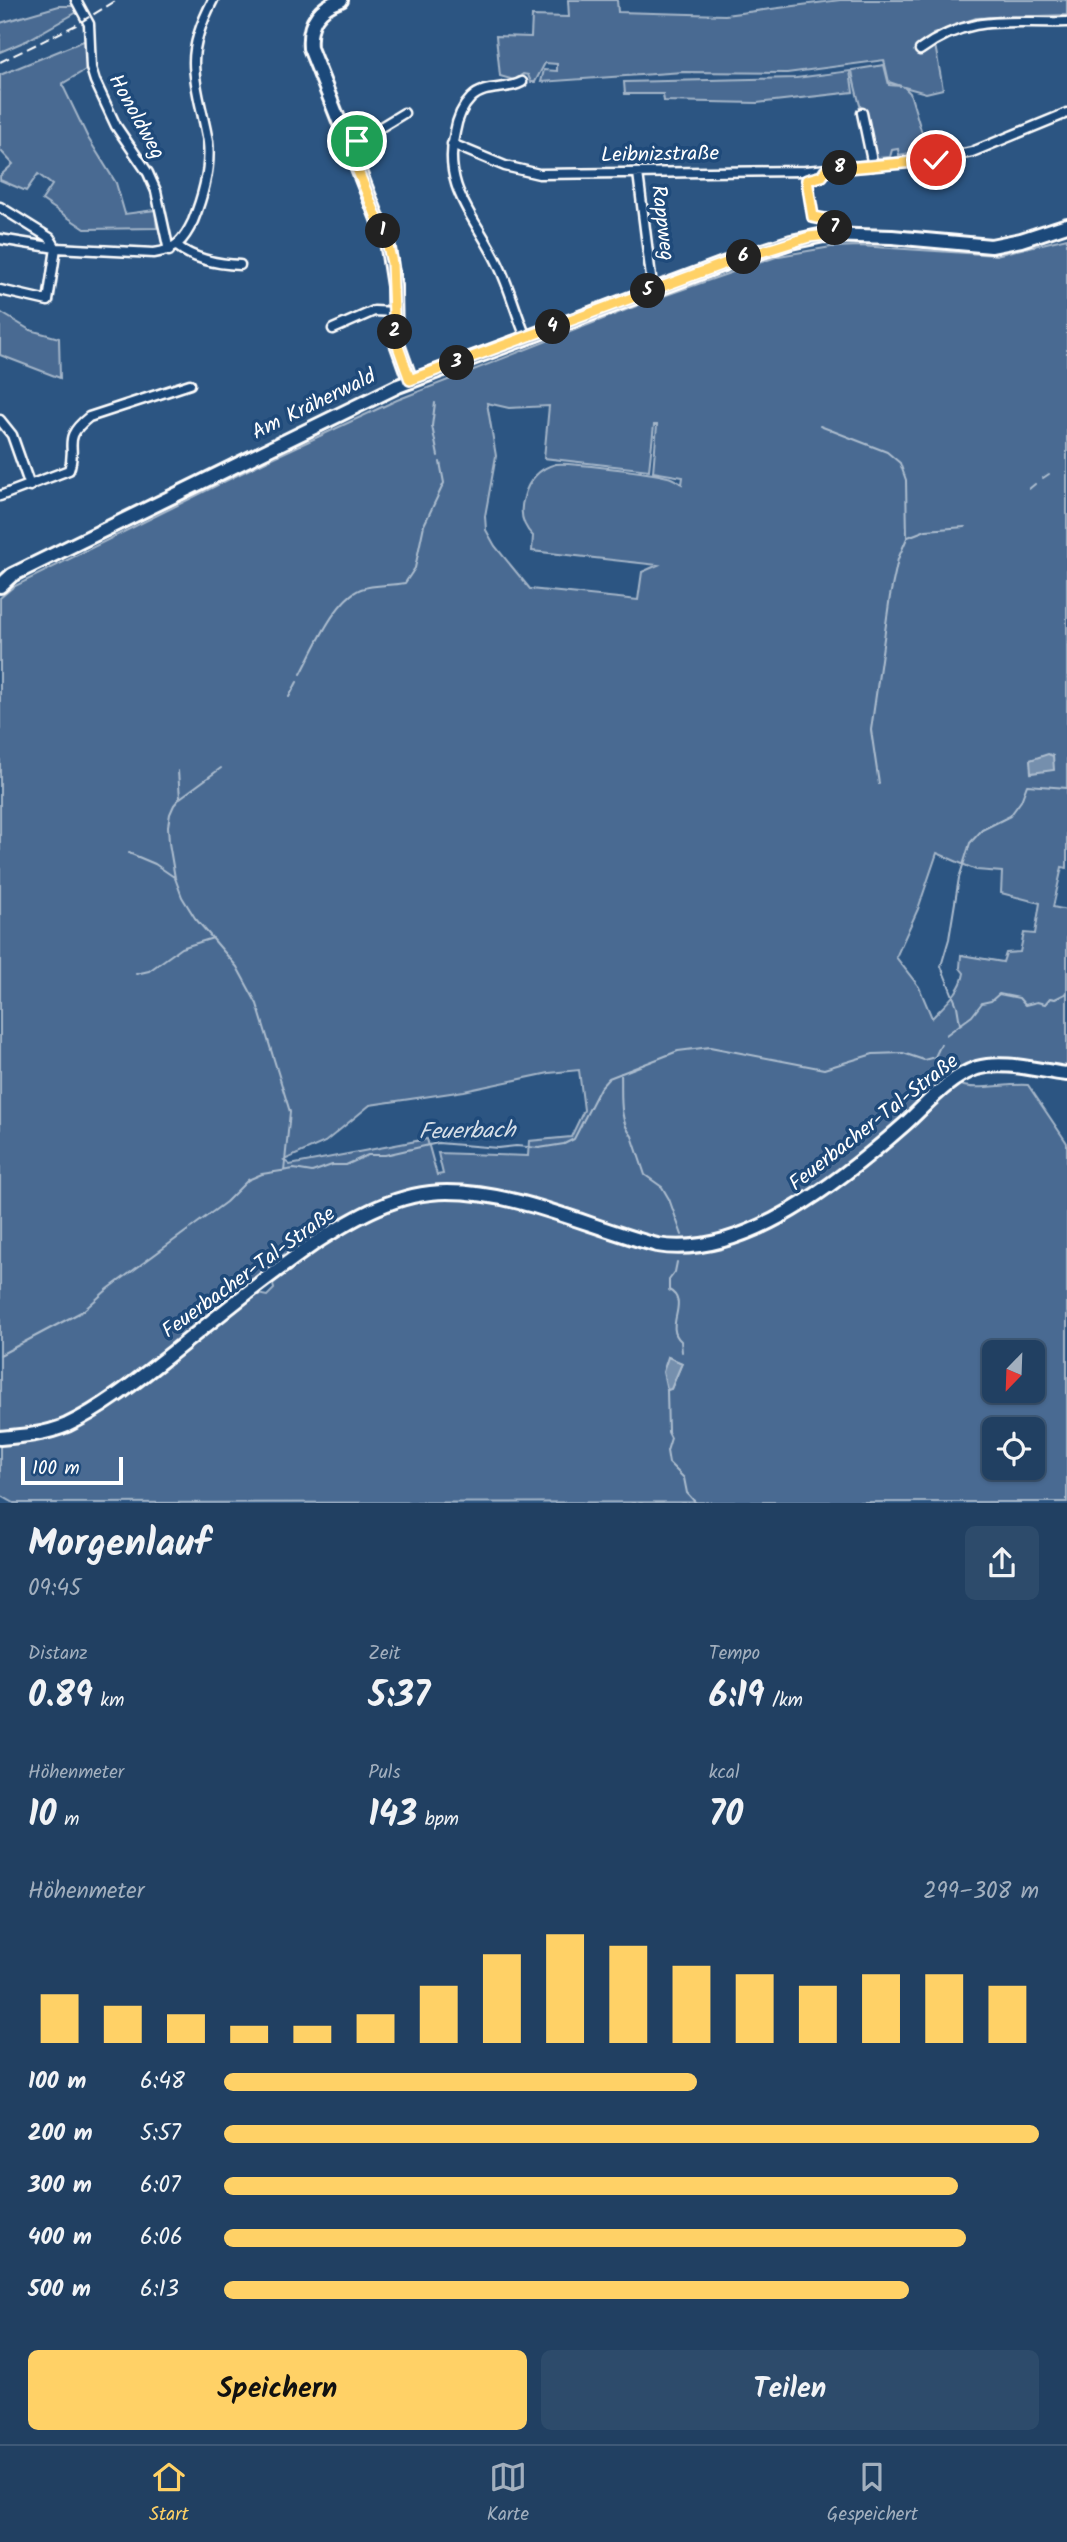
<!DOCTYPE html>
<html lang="de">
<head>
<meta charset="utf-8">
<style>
  body { margin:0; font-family:Kalam,sans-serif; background:#2d4b6b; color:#f1f3f6; height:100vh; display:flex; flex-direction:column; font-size:26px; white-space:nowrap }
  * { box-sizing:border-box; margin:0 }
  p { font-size:23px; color:#a2afbe }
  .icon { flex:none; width:38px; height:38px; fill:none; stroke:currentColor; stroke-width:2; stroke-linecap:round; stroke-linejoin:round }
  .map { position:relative; height:1503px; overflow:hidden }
  .side { display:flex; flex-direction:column; background:#214062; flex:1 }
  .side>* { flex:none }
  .needle { width:46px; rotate:203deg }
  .controls { position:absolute; left:982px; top:1340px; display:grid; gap:14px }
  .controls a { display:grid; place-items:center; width:63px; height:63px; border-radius:10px; background:#214062; box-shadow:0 2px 5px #0004,0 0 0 2px #3e5977; font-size:35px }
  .scale { position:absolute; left:21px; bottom:18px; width:102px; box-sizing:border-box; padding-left:7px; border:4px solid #fff; border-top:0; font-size:19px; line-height:24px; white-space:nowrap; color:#fff; -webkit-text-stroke:5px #1f4a7a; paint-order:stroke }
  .pin { position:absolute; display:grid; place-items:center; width:60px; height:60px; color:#fff; margin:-30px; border:4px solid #fff; border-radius:50%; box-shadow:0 2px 7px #0007 }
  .km { position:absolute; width:35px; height:35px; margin:-18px; border-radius:50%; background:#222; color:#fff; font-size:19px; line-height:35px; text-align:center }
  .round { display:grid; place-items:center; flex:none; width:74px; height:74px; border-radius:10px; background:#2d4b6b }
  .headline { display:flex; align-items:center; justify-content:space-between; height:119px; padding:0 28px }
  h1 { font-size:38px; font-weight:600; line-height:52px }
  .figures { display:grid; grid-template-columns:repeat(3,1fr); gap:10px; height:119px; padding:7px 28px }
  .figures div { display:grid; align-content:center }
  .figures b { font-size:35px; font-weight:600 }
  .figures small { font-size:19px; font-weight:400 }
  .figures p { font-size:19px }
  .chart { height:196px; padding:14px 28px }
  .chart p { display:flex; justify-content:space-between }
  .chart svg { width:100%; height:126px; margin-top:7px; stroke:#ffd166; stroke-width:6 }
  .cta { display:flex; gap:14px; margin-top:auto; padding:14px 28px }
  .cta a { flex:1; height:80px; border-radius:10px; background:#ffd166; color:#111; font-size:28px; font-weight:600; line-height:80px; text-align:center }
  .cta a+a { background:#2d4b6b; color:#f1f3f6 }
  ul { padding:0 28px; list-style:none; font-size:23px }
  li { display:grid; grid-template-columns:112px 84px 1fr; align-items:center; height:52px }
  li i { height:18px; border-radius:9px; background:#ffd166 }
  .menu { display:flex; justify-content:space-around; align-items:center; height:98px; border-top:2px solid #3e5977; background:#214062; font-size:19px; color:#a2afbe }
  .menu a { display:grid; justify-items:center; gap:4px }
  .menu .current { color:#ffd166 }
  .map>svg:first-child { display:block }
  .green { fill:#486b92; stroke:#a4b5c8; stroke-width:2; fill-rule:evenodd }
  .water { fill:#748fad; stroke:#acbcce; stroke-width:2 }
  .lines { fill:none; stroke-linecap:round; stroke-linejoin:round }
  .stream { stroke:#acbcce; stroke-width:2 }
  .street-casing { stroke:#fff; stroke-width:13 }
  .secondary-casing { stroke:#fff; stroke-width:18 }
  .street { stroke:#1f4a7a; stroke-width:8 }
  .secondary { stroke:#1f4a7a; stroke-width:12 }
  .rail { stroke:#fff; stroke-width:2; stroke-dasharray:10 5; stroke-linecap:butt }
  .route-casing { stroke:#fff; stroke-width:14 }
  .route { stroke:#ffd166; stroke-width:9 }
  .labels { text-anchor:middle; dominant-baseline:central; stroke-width:7; stroke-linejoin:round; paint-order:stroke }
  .street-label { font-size:21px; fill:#fff; stroke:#1f4a7a }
  .water-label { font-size:23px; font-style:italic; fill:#d5dde6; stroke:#1f4a7a }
</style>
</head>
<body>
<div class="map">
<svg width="1067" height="1503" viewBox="0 0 1067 1503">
  <rect width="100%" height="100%" fill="#2c5582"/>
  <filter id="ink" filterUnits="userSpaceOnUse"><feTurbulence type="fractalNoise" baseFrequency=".0143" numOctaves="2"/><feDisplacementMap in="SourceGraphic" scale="14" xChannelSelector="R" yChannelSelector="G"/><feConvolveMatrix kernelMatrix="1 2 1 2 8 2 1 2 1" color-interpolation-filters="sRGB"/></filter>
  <g filter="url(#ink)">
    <!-- green -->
    <path class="green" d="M568,0H617L618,12L725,15L840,0H1067V15L976,18L933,34L943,89L926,93L904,87L910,93L921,130L932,155L911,157V153L899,155L898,149L892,150L890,157L876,158C868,128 856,100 852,70L884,65L889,85L901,86L889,82L884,60L787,73L683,72L541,82L544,70L557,71V64L545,63L535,82H531L528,75L523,74L514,80L500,76L496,36L531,37L532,16L569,17Z
      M59,6H75L79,11L26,41L0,52V23Z
      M86,40L87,69L62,84L88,138L116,183L125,214L155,210L157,228L85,229L42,200L52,185L38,174L26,191L0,180V176L13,164L0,150V75Z
      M850,71L853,92L757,103L664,101L663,94H625L624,82L796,78Z
      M1067,238V868L1062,867L1053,907L1067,910V1071L1013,1063L976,1062L937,1091L944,1068L940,1065C937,1074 935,1087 930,1095C924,1106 901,1122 890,1131C826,1186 755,1242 666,1244L481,1192L377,1205L135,1377L66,1422L38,1431L0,1435V598L13,587L266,461L397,400L649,301L779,256L831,247L860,246L996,255ZM487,403L509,408L549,406L544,458L649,470L654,425H657L653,472L683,477L682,484C678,482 673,478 668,477C654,473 567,462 556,464C539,468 528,481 524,497C519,512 522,525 533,536L532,551L658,565L642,572L638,600L530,589L495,546L486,530L485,516L496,456ZM937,853L976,870L1002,872L1001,893L1040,903L1035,934L1024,933L1020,952L1006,953L1003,962L961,955L960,968L964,973C961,992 945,1004 932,1018L919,987L896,957L918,909ZM579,1070L584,1110L571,1137L529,1141L528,1156L438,1153L443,1174L437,1175L427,1139L290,1165L284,1160L325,1142L370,1105L464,1091L549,1073Z
      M0,312L30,330L59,338L60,378L0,355Z
      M958,1084C976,1092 1005,1083 1028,1085L1067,1143V1502L14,1503L0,1495V1442L68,1428L253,1293L267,1296L274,1289L272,1279L305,1255L381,1209L437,1198L478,1199L537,1213L666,1251L771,1224ZM994,1353H1032V1391H994ZM668,1357L682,1363L671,1389L667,1390ZM994,1430H1032V1468H994Z"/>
    <!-- water -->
    <path class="water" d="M1048,754L1053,756L1054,770L1031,773L1030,760Z
      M668,1357L682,1363L671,1389L667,1390L663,1372Z"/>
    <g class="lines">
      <!-- stream -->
      <path class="stream" d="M435,403L432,426L438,456
        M820,426L887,452L900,463L906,480L907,538L898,559L890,596L871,730L879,784
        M1043,478L1049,474
        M1029,489L1035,484
        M908,537L926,530L965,527
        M301,674C314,650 335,599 361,589C375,584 390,586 405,583L415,568L424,525L444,483L440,462
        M289,697L297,682
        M221,768L180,798L174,805L170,814L168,826L169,843L175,878L182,897L195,918L237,967L257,1004L290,1112L284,1171
        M178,771L180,798
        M129,853L155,864L174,877
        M136,974L149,971L181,948L213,938
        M960,1024L957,1006L941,966L949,939L959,878L970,843L982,830L1010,816L1021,801L1027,785L1067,788
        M946,1035L972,1016L982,1003L991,1001L999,994L1019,998L1025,1005L1037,1002L1045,1004L1050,998L1055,999L1067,993
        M621,1073C622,1093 618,1120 632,1136L645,1175L662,1187L669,1199L682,1235
        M677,1262L675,1272L669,1280V1290C691,1302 663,1326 681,1341L682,1352
        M0,1355L83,1311L108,1289L226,1202L248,1180L262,1174L294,1169L312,1172L332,1165H346L368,1155H385L438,1143L498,1148L516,1146L539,1148L564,1144L574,1139L600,1088L609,1078L678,1051L710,1047L824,1069L873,1054L903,1053L924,1060L935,1057L941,1044
        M667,1390L668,1432L671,1438L667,1451L669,1463L684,1478L687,1493L696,1503"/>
      <defs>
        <path id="street" d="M76,0L89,24L91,68L95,81L116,126L148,173L156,191L169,251
          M920,50C971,13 1009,24 1067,22
          M522,82C506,91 485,84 471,98C462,107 457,120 455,132C441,189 477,218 499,266C510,289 516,314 526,337
          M862,113L873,166
          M452,144L505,166L539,174L805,171L936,160L972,152L1067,113
          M348,147L404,113
          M826,170L822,176L807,180L813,217L834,221L836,234
          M638,173L651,277
          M0,207L50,238L56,248L154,253C176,250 184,240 193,221C203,196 211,169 208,142C204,115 194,89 194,62C194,40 203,19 213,0
          M0,239L56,248L48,301L0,290
          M177,246C195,260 218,264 240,265
          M333,329L374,311L395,312
          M0,420L12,435L30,486
          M0,496L69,470C78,445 60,440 89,417L190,384"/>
        <path id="secondary" d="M341,0C318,8 308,23 310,48L387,242L394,286L395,338L410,380
          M0,586L12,575L398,386L726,263L791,242L824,235L892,237L991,246L1021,240L1067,225
          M0,1438C23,1436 46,1434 67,1425C105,1407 140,1378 172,1353C219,1315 266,1277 315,1243C355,1217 398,1192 447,1192C519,1192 588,1227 657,1245C744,1260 844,1178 905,1124C926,1105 949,1077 977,1068C1004,1060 1039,1071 1067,1074"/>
      </defs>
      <!-- street casing -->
      <use href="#street" class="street-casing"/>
      <!-- secondary casing -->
      <use href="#secondary" class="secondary-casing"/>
      <!-- street -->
      <use href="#street" class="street"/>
      <!-- secondary -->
      <use href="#secondary" class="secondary"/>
      <!-- rail -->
      <path class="rail" d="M0,62L76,25L117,0"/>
    </g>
  </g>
  <g class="lines" filter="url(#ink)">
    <defs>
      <path id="route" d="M357,141L348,147L387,242L392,263L395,338L410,380L726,263L809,237L836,234L834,221L813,217L807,180L822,176L826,170L936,160"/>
    </defs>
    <!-- route casing -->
    <use href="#route" class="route-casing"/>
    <!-- route -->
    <use href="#route" class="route"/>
  </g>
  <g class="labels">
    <!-- street labels -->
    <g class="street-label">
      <text transform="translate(136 117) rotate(61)">Honoldweg</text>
      <text transform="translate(660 155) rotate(-1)">Leibnizstraße</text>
      <text transform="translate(662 223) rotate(83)">Rappweg</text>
      <text transform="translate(314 405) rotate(-26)">Am Kräherwald</text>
      <text transform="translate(874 1123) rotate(-38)">Feuerbacher-Tal-Straße</text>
      <text transform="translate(249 1273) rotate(-36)">Feuerbacher-Tal-Straße</text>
    </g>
    <!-- water labels -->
    <g class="water-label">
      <text transform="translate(467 1132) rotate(-1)">Feuerbach</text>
    </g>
  </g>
</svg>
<div class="controls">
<a><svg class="needle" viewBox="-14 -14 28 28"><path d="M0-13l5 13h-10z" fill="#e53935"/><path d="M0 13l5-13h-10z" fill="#a2afbe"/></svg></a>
<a><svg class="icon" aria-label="locate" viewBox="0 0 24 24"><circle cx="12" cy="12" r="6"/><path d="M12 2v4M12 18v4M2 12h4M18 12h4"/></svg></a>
</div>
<div class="scale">100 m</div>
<div class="pin" style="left:357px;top:141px;background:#1e9e55"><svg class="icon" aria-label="arrive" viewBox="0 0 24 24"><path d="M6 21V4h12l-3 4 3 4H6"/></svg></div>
<div class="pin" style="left:936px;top:160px;background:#d93025"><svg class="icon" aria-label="check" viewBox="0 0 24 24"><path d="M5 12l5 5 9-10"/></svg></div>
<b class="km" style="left:383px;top:231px">1</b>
<b class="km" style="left:395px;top:332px">2</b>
<b class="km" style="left:457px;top:363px">3</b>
<b class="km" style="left:553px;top:327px">4</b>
<b class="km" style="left:648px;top:291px">5</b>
<b class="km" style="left:744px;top:257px">6</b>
<b class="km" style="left:835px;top:228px">7</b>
<b class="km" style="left:840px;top:168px">8</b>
</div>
<section class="side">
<div class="headline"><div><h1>Morgenlauf</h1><p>09:45</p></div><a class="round"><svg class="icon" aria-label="share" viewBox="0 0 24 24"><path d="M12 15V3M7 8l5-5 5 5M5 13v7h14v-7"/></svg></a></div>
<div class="figures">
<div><p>Distanz</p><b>0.89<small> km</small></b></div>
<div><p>Zeit</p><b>5:37</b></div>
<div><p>Tempo</p><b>6:19<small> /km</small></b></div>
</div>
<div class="figures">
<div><p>Höhenmeter</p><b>10<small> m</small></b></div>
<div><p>Puls</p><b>143<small> bpm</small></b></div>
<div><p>kcal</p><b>70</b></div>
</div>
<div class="chart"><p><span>Höhenmeter</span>299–308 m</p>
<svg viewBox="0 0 160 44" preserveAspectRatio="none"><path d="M5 44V27M15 44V31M25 44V34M35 44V38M45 44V38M55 44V34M65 44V24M75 44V13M85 44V6M95 44V10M105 44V17M115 44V20M125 44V24M135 44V20M145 44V20M155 44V24"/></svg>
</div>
<ul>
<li><b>100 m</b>6:48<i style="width:58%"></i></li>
<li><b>200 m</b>5:57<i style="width:100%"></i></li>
<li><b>300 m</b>6:07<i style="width:90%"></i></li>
<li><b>400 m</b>6:06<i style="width:91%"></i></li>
<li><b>500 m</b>6:13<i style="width:84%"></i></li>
</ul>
<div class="cta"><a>Speichern</a><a>Teilen</a></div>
</section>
<nav class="menu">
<a class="current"><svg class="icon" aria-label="home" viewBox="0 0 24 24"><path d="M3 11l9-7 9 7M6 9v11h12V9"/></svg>Start</a>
<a><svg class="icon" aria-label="map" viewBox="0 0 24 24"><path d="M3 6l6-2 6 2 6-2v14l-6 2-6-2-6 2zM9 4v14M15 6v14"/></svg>Karte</a>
<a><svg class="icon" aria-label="saved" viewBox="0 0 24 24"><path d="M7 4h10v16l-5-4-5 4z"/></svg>Gespeichert</a>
</nav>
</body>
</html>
